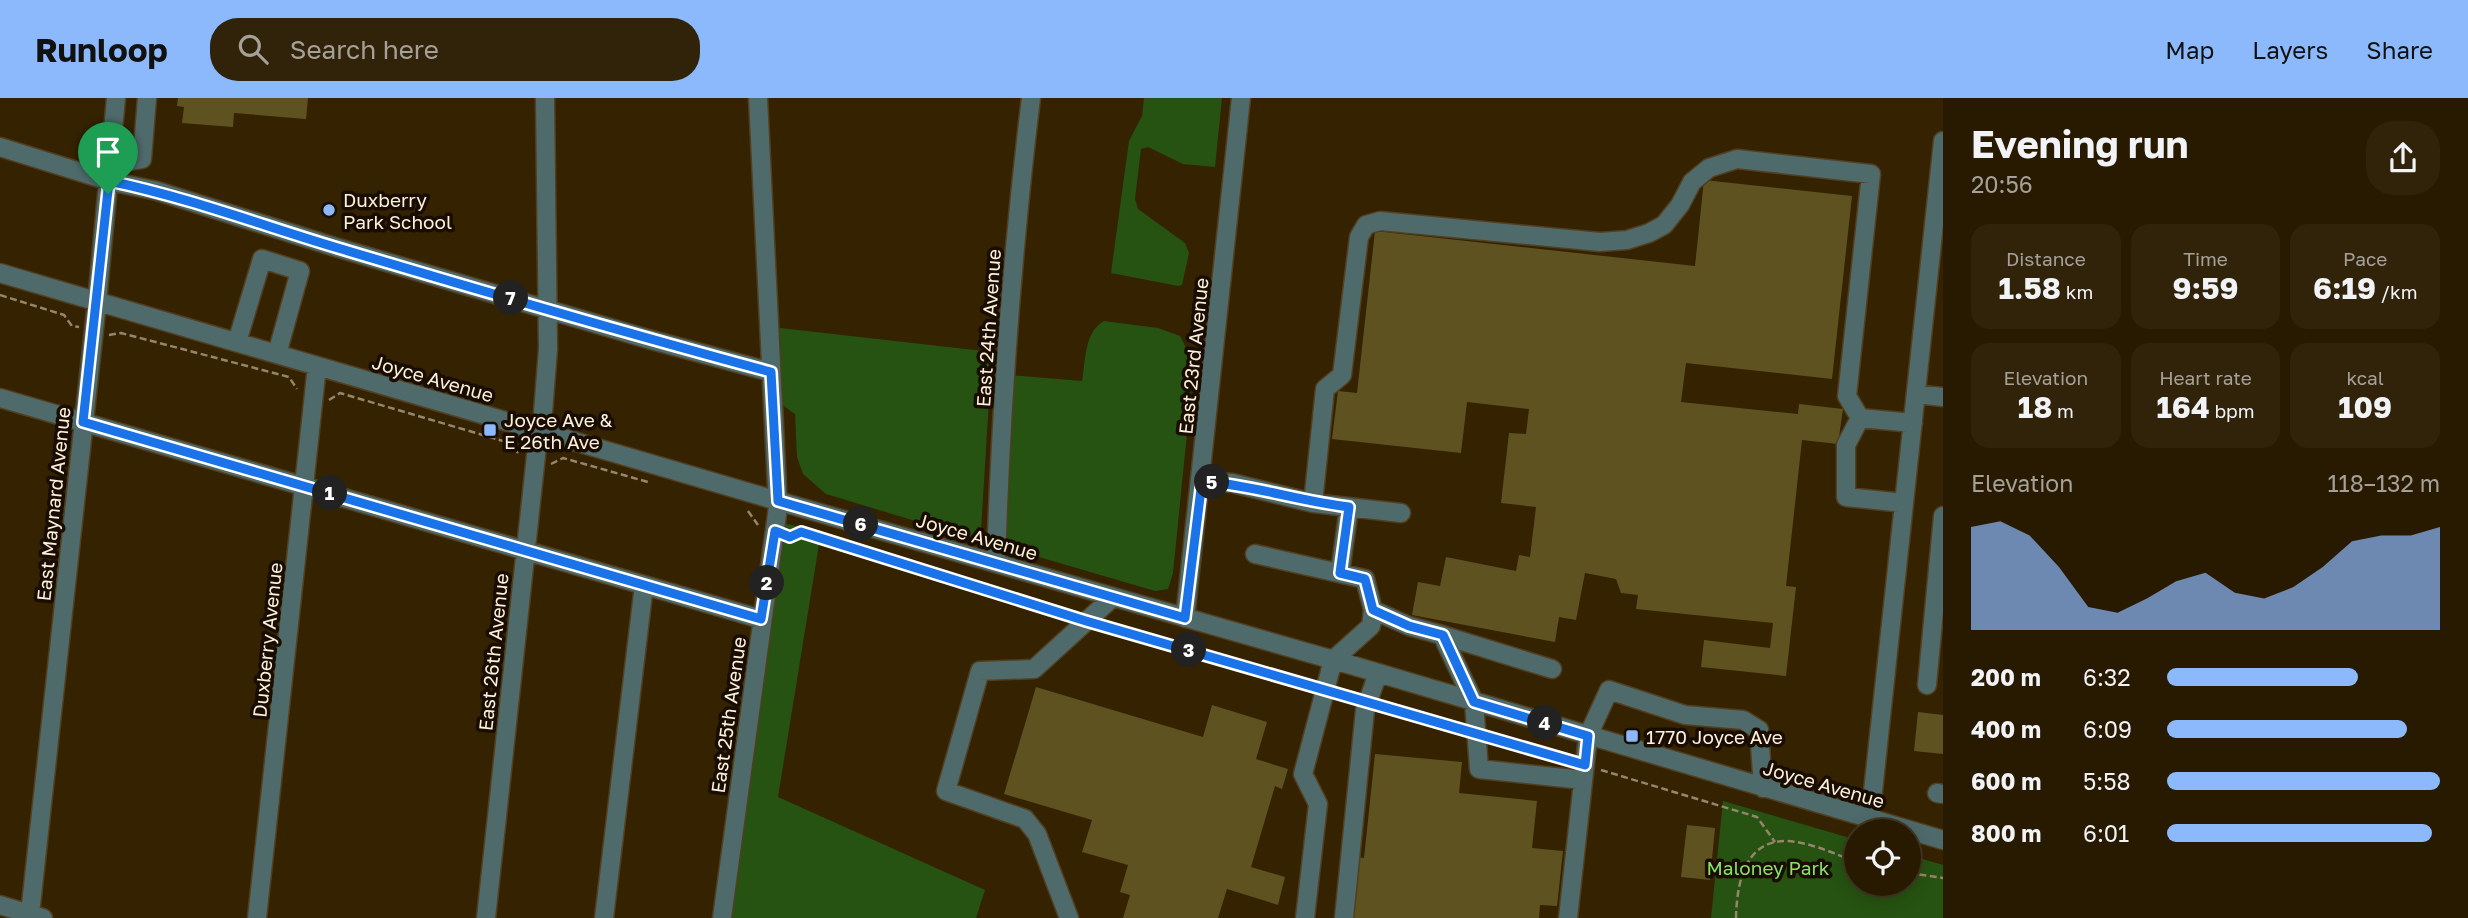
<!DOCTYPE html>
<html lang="en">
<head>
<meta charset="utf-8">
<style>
  body { margin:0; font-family:"Golos Text",sans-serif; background:#30230a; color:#f1f3f6; height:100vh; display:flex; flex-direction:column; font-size:26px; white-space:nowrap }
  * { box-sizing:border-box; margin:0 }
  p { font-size:23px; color:#a5a199 }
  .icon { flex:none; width:38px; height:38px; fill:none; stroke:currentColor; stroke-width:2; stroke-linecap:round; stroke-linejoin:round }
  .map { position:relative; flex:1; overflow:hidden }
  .side { display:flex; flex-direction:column; background:#281a00; width:525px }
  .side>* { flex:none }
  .buttons { position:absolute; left:1844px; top:721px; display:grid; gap:14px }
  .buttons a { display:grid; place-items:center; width:77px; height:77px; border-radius:50%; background:#281a00; box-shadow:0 4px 18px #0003,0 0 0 2px #443822; font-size:35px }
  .pin { position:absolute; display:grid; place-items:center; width:60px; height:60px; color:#fff; margin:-72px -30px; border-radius:50% 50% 50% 0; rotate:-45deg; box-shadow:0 0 7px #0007 }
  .pin .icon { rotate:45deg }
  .km { position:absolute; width:35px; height:35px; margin:-18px; border-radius:50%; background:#222; color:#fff; font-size:19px; line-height:35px; text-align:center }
  .round { display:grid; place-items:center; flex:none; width:74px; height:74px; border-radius:28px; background:#30230a }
  .headline { display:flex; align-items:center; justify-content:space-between; height:119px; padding:0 28px }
  h1 { font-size:38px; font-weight:700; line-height:52px }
  .stats { display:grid; grid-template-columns:repeat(3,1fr); gap:10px; height:119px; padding:7px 28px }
  .stats div { display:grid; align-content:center; border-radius:18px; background:#30230a; text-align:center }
  .stats b { font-size:30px; font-weight:700 }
  .stats small { font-size:19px; font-weight:400 }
  .stats p { font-size:19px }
  .chart { height:196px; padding:14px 28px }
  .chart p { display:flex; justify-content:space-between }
  .chart svg { width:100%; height:126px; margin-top:7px; fill:#8bb9fc; opacity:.7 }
  ul { padding:0 28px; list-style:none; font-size:23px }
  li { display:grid; grid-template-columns:112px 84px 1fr; align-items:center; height:52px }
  li i { height:18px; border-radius:9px; background:#8bb9fc }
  header { display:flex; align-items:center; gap:42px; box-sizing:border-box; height:98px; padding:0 35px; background:#8bb9fc; color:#111 }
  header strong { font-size:33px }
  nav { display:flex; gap:38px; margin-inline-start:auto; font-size:24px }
  .search { width:490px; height:63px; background:#30230a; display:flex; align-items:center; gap:18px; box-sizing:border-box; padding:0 24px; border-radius:28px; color:#a5a199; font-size:26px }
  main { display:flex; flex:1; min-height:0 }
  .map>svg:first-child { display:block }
  .green { fill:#265311 }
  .building { fill:#5e5320 }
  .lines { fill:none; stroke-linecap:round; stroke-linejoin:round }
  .minor-casing { stroke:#513f1f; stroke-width:21 }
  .path { stroke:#95856b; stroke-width:2.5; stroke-dasharray:7 3.5; stroke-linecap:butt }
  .minor { stroke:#4f6a6b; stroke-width:18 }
  .route-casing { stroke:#fff; stroke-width:14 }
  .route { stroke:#1a73e8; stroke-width:9 }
  .poi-dot { fill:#8bb9fc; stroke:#180d00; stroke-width:2.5 }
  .labels { text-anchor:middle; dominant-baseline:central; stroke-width:7; stroke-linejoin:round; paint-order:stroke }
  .poi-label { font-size:19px; fill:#fdf0de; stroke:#180d00; text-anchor:start }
  .street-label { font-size:19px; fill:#fdf0de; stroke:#180d00 }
  .park-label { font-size:19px; fill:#8be268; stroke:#180d00 }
</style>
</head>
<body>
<header>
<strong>Runloop</strong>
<div class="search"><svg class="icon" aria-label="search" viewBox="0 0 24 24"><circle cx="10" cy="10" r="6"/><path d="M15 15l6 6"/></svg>Search here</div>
<nav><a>Map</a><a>Layers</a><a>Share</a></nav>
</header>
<main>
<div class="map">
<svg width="1943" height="820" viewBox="0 0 1943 820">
  <rect width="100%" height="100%" fill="#352200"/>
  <!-- green -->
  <path class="green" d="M1144,0H1222L1215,69L1183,66L1148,49L1141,51L1135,101L1138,111L1185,145L1189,155L1182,187L1178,188L1111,175L1129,43L1142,18Z
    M1104,223L1158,230L1180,238L1194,265L1173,475L1168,491L1155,493L1008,450L1000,432L1009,277L1082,283C1086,262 1084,234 1104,223Z
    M780,230L992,254L981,432L975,441L826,396L803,376L797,359L795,316L781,306Z
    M783,425L821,434L778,699L985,792L976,820H730Z
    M1723,703L1857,742V786H1909V757L1943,767V820H1711Z"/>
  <!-- building -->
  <path class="building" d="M178,0H308L306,21L234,15L233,29L182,25L184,9L177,8Z
    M1704,82L1852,98L1832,281L1686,265L1681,304L1798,316L1799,306L1843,311L1838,346L1802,342L1786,488L1796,489L1786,578L1701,569L1704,542L1770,550L1773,525L1636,511L1638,497L1621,495L1616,481L1585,475L1576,522L1559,519L1555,544L1412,517L1418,484L1440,488L1446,459L1516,473L1519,457L1530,459L1536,409L1501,405L1509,335L1526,336L1529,311L1467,304L1461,355L1332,341L1338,293L1357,295L1375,133L1695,168Z
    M1036,589L1203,639L1212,607L1267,624L1256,661L1288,671L1282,691L1275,688L1251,769L1285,779L1278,807L1227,791L1218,820H1123L1130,797L1120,794L1128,767L1082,754L1092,722L1004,696Z
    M1918,614L1943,617V656L1914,653Z
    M1375,656L1462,664L1459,695L1537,703L1532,750L1563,753L1557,808L1540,807L1539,820H1344L1351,758L1364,760Z
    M1687,727L1715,730L1710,782L1681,779Z"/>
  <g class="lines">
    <defs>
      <path id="minor" d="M0,49L109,83L157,93L335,149L648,241L771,274
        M110,66L142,61L147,0
        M0,175L778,403L1358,569L1943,742
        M237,244L262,161L300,173L277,256
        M1916,296L1943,299
        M0,300L761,521
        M1860,320L1846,347V399L1904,405
        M1202,383L1232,385L1313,405L1325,291L1342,277L1359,139L1366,127L1380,123L1600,144L1627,142L1649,135L1664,127L1680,107L1692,84L1709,70L1737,61L1871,76L1847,298L1860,320L1913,325
        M1313,405L1401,415
        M1255,456L1365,481L1373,512L1371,528L1333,562L1303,676L1318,706L1305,820
        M996,464C1001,309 1012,154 1031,0
        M1340,475L1349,409
        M1373,512L1409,528L1442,537L1474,604L1479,671L1583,682
        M1185,520L1241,0
        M1442,537L1552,571
        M1927,587L1943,418
        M1937,695L1943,696
        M1870,721L1943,43
        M0,807L43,820
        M30,816L97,204L116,0
        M257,820L317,268
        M486,820L538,339L542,327L548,251L545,0
        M604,820L644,487
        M722,820L778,409L758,0
        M1069,820L1037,736L1025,721L946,693L980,573L1034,571L1113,499
        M1344,820L1365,612L1378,575
        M1568,820L1588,638L1609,592L1685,617L1743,622L1759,632L1763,690"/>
    </defs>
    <!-- minor casing -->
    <use href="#minor" class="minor-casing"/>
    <!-- path -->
    <path class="path" d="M0,197L64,217L72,228L79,229
      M109,237L121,235L289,279L297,291
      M329,302L340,295L510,345L518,355
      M551,366L563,360L648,384
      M748,413L758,427
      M790,439L801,434L1068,516
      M1107,528L1309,587
      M1383,609L1460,632
      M1494,642L1568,662
      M1601,672L1757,719L1775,744
      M1909,775L1943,780
      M1736,820C1737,775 1750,731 1806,746C1823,750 1840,758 1857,764"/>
    <!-- minor -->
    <use href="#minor" class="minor"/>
  </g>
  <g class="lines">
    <defs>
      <path id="route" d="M109,83C187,99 261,127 338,150C482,193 626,235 771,274L778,403L1185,520L1202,383C1252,387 1299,403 1349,409L1340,475L1365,481L1373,512L1409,528L1443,537L1474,604L1588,638L1585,667L1086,523L801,434L790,439L775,433L761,521L83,324Z"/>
    </defs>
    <!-- route casing -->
    <use href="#route" class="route-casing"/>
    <!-- route -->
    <use href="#route" class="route"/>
  </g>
  <!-- markers -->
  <g class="poi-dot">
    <circle cx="329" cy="112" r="7"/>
    <rect x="483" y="325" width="14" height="14" rx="3.5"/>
    <rect x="1625" y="631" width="14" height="14" rx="3.5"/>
  </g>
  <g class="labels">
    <!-- poi labels -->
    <g class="poi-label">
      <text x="343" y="101">Duxberry<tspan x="343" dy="22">Park School</tspan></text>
      <text x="504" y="321">Joyce Ave &amp;<tspan x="504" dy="22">E 26th Ave</tspan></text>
      <text x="1646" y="638">1770 Joyce Ave</text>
    </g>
    <!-- street labels -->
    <g class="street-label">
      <text transform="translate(988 230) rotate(-86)">East 24th Avenue</text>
      <text transform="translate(1193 258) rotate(-84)">East 23rd Avenue</text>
      <text transform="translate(433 280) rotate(16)">Joyce Avenue</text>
      <text transform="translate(53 406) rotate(-84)">East Maynard Avenue</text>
      <text transform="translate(977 438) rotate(16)">Joyce Avenue</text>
      <text transform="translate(267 542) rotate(-84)">Duxberry Avenue</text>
      <text transform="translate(493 554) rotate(-84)">East 26th Avenue</text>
      <text transform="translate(728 617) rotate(-82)">East 25th Avenue</text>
      <text transform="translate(1824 686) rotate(16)">Joyce Avenue</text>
    </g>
    <!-- park labels -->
    <g class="park-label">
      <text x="1768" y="769">Maloney Park</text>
    </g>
  </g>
</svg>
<div class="buttons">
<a><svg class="icon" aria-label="locate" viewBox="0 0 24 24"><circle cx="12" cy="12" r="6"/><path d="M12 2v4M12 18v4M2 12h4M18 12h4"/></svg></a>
</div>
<div class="pin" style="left:108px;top:96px;background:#1e9e55"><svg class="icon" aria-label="arrive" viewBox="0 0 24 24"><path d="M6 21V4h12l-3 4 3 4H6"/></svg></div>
<b class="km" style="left:330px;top:395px">1</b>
<b class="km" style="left:767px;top:485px">2</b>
<b class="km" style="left:1189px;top:552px">3</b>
<b class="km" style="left:1545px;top:625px">4</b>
<b class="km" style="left:1212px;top:384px">5</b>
<b class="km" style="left:861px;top:426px">6</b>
<b class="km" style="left:511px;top:200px">7</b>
</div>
<section class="side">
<div class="headline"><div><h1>Evening run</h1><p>20:56</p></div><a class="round"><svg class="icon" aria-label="share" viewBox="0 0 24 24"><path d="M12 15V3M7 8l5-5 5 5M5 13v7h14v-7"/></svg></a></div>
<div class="stats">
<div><p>Distance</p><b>1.58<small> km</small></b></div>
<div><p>Time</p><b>9:59</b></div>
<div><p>Pace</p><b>6:19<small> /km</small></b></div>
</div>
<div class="stats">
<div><p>Elevation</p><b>18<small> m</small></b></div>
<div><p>Heart rate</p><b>164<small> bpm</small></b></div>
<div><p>kcal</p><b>109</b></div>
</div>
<div class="chart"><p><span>Elevation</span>118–132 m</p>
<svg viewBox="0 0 160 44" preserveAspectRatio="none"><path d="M0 44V8L10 6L20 11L30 22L40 36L50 38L60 33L70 27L80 24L90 31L100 33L110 29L120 22L130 13L140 11L150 11L160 8V44z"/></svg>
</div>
<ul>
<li><b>200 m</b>6:32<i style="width:70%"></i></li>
<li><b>400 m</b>6:09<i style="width:88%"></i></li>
<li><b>600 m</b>5:58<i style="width:100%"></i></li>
<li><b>800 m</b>6:01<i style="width:97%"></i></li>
</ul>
</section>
</main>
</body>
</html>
